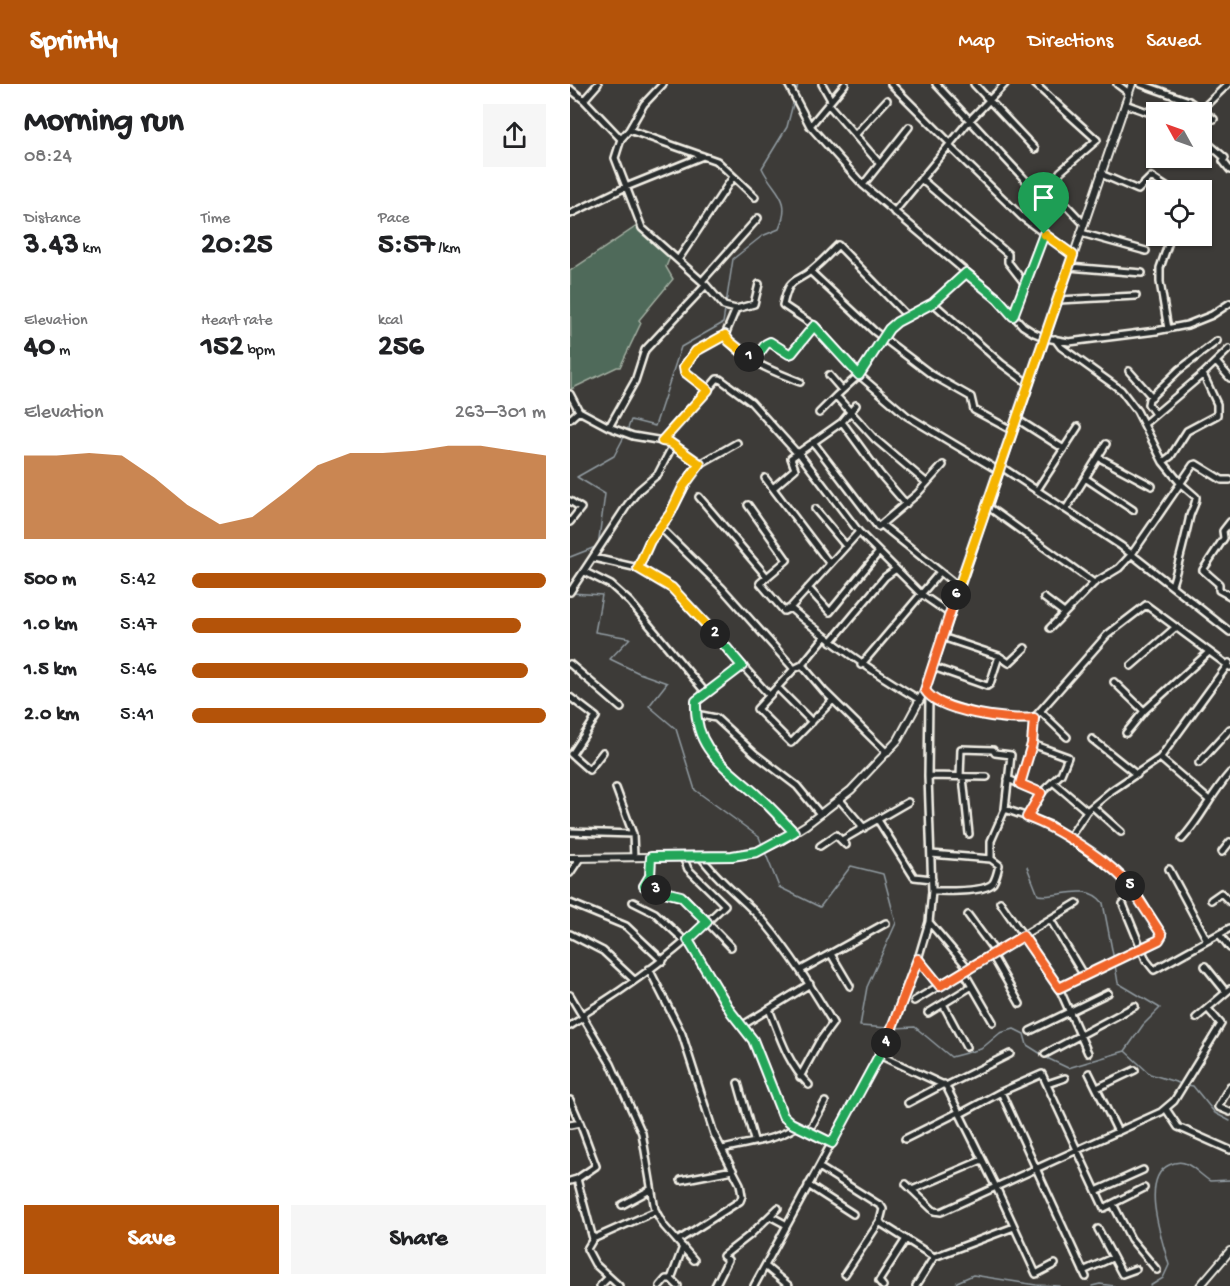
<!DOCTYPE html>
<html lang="en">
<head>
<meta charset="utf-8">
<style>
  body { margin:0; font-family:"Gochi Hand",sans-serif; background:#f6f6f6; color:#202124; height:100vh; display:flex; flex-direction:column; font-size:22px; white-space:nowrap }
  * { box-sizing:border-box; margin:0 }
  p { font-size:20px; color:#757577 }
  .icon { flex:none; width:33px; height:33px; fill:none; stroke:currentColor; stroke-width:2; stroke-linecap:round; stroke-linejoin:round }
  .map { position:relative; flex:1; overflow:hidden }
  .drawer { display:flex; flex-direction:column; background:#fff; width:570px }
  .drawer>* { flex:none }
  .needle { width:39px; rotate:310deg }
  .controls { position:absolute; left:576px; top:18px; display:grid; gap:12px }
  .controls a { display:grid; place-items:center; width:66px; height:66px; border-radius:0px; background:#fff; box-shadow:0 2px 4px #0004; font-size:30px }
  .pin { position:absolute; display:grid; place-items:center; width:51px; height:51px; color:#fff; margin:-62px -26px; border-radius:50% 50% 50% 0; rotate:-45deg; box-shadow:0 0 6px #0007 }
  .pin .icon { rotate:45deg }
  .km { position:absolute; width:30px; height:30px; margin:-15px; border-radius:50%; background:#222; color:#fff; font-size:16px; line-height:30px; text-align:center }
  .round { display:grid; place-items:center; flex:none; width:63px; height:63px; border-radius:0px; background:#f6f6f6 }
  .head { display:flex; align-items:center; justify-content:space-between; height:102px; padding:0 24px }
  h1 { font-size:33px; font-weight:800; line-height:45px }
  .stats { display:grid; grid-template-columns:repeat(3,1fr); gap:9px; height:102px; padding:6px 24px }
  .stats div { display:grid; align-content:center }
  .stats b { font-size:30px; font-weight:800 }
  .stats small { font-size:16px; font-weight:400 }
  .stats p { font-size:16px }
  .chart { height:168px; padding:12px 24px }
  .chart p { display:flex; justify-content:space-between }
  .chart svg { width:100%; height:108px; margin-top:6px; fill:#b45309; opacity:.7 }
  .cta { display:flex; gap:12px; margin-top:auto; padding:12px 24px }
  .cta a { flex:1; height:69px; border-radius:0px; background:#b45309; color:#fff; font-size:24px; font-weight:800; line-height:69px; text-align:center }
  .cta a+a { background:#f6f6f6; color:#202124 }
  ul { padding:0 24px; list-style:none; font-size:20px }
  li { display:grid; grid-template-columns:96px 72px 1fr; align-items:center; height:45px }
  li i { height:15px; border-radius:8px; background:#b45309 }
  header { display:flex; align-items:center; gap:36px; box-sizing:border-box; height:84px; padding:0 30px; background:#b45309; color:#fff }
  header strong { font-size:28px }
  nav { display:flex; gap:33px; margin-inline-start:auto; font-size:21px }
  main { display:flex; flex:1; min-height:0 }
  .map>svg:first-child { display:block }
  .green { fill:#506b5a; stroke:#a2aea1; stroke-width:1.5 }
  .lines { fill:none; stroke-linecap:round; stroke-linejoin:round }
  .stream { stroke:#929ca2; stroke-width:1.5 }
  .minor-casing { stroke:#f4f1e8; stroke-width:10 }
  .tertiary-casing { stroke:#f4f1e8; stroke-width:10 }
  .minor { stroke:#2a2d2e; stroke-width:5 }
  .tertiary { stroke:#2a2d2e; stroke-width:6 }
  .split-1-casing { stroke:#fff; stroke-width:12 }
  .split-2-casing { stroke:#fff; stroke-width:12 }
  .split-3-casing { stroke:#fff; stroke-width:12 }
  .split-4-casing { stroke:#fff; stroke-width:12 }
  .split-5-casing { stroke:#fff; stroke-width:12 }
  .split-6-casing { stroke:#fff; stroke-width:12 }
  .split-7-casing { stroke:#fff; stroke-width:12 }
  .split-1 { stroke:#22a559; stroke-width:8 }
  .split-2 { stroke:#f5b400; stroke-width:8 }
  .split-3 { stroke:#22a559; stroke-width:8 }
  .split-4 { stroke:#22a559; stroke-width:8 }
  .split-5 { stroke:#f0652b; stroke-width:8 }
  .split-6 { stroke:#f0652b; stroke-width:8 }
  .split-7 { stroke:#f5b400; stroke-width:8 }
</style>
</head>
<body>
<header>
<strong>Sprintly</strong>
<nav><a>Map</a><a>Directions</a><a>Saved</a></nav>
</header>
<main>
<section class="drawer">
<div class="head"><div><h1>Morning run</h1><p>08:24</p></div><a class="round"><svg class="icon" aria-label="share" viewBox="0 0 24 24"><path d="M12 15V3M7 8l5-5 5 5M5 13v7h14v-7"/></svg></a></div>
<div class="stats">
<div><p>Distance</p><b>3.43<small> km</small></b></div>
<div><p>Time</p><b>20:25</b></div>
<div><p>Pace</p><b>5:57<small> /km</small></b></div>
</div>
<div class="stats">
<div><p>Elevation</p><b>40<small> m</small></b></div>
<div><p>Heart rate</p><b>152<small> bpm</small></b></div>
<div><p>kcal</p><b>256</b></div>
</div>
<div class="chart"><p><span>Elevation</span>263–301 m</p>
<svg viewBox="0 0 160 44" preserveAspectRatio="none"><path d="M0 44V10L10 10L20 9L30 10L40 19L50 30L60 38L70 35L80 25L90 14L100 9L110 9L120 8L130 6L140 6L150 8L160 10V44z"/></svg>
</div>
<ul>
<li><b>500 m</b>5:42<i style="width:100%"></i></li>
<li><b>1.0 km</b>5:47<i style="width:93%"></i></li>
<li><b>1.5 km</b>5:46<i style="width:95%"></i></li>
<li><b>2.0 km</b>5:41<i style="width:100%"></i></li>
</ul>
<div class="cta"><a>Save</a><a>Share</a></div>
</section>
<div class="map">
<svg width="660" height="1202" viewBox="0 0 660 1202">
  <rect width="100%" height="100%" fill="#3d3b38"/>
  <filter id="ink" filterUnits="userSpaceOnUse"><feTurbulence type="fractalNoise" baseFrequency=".0167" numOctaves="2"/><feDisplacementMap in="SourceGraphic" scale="12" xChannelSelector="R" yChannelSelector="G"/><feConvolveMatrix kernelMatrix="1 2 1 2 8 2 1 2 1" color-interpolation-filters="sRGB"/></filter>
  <g filter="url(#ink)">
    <!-- green -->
    <path class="green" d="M67,142L100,173L96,183L103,195L69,236L71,239L50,283H47L1,305L0,187Z"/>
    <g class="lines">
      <!-- stream -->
      <path class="stream" d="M226,9L228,0
        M57,347L61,336L85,342L111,263L153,239L163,175L192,152L209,145C223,113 204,109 192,84L217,43L224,16
        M0,473L28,462L35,410L7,393L44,372L55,351
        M1,509L32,511L25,548L60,554L40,575L69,589L97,599L79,622L106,645L125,706L189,753L193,763
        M195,768L209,803L250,823L281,782L313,790L326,839L297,903L290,942L319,944
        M457,783L468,811C489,815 516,797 533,819L544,876
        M545,881L548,899L590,924L573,941L555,967
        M324,944L345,943L381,973L411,965L430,949L444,945L454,950L457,961L479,975L498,984L555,967L580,990L612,1000
        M617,1001L623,1002L645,1029L660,1037
        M385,1202L387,1198L403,1191L466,1201L490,1202
        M522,1202L530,1200L544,1202
        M580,1202L593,1194L599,1181C593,1158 569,1095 599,1081C605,1078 611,1077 617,1080C625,1084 632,1092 640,1097L660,1096"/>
      <defs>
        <path id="minor" d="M93,0L74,20L59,46L51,55L45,74L72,144L136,201L154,222L166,225L184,220L189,200
          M218,0L240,42L293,101L428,215L453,242L464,249L476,254L499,258L586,247L617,241L642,231L660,219
          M252,0L261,16
          M321,0L381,60
          M366,0L473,115L482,106L514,140
          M404,0L465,65
          M465,0L527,56L490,88L482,106
          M547,0L559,9
          M571,0L619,17L644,35
          M0,5L14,16L51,55
          M14,16L28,0
          M258,20L310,80
          M555,20L586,31
          M632,25L658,0
          M240,42L275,0
          M59,46L147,77L185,113
          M285,51L317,16
          M632,54L655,74
          M379,62L452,133L503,171
          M655,74L653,77L660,86
          M531,90L568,106L581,93L601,106
          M351,95L438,170V178L455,200
          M293,101L339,43
          M324,128L399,37L435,0
          M0,130L56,103L133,72
          M511,149L576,167
          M108,176L163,93
          M499,183L572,189
          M241,188L304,247L362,291L401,313L404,326L443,347
          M132,197L188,134
          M488,216L566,212
          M363,219L432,280L459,300
          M166,225L155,251C171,277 204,287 230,298
          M337,232L268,161C260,169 252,178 243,185C225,201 220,190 213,221L246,243L289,291L337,332L429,387
          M443,232L474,150
          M598,245L590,198V184L601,152
          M485,255L491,263L551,306L567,327L593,378L611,400L626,413C626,422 620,427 619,436C614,458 609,479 602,501
          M184,276L196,260L200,258L219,270L222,269L244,242
          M646,278L660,294
          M559,287L582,313
          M259,291L272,306
          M138,306L115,288L114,283L126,267L155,251
          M0,310L9,327L39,343L63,352L99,358L130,380
          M249,329L266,312
          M585,330L578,320L579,315L609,286L647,257
          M0,335L9,327
          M447,335L494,365
          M272,338L310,390L336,420
          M574,340L633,290L659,265
          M39,343L65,297L75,266L136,201
          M92,357C109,335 129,317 147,295H150L181,318L227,369
          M243,358L308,443L347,410L373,381
          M228,368L289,448L351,510L380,530
          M528,373L582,402
          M593,378L601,372L617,347L647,331V320L633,290
          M430,382L551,462L660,548
          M195,394L260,480
          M515,394L563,426
          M357,399L305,355L266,312L289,291L319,245L327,238L363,219L396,189
          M203,404L225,385L221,374L272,338L286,321
          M467,406L508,343
          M129,413L197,493
          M0,417L11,424L0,438
          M178,421L217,476L190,499L214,527L220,524L289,448
          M417,422L524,499
          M245,425L276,462
          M496,425L536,360
          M660,438L653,447L654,454L633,486L649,500V506L660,512
          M312,441L389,503
          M90,443L152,504L224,585
          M24,474L68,484L102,504L199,611
          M68,484L80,457L100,430L123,387L130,380L167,359
          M15,488L41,501L60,518L136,609
          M238,504L260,528L309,468
          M0,508L58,420L68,407L88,390L103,361
          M474,514L494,529
          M220,524C261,559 303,588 350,616
          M480,544L524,499L549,484L562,470L623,381L626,380L652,396H660
          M372,553L429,572L439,579L455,564
          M254,554L232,581L224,585L187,625L221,659L263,616
          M261,558L315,493L326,485
          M0,580L51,624
          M232,581L254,607L317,669
          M291,581L370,488
          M172,582L126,617C124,666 155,682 187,711C200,723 212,736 224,748
          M561,582L606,543
          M363,583L417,602L420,600L429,572
          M544,598L574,627
          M207,603L242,638
          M0,613L26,633L2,670
          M359,614C392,626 429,639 464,634L537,551L576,521L660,583
          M470,627L497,653
          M126,630L146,634L185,670L227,702L250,730
          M556,649L574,627L639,568
          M522,655L567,691
          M1,670L19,686L33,668
          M590,674L639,716
          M629,679L660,645
          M358,692L417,693
          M393,693L399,750
          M438,695L471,709
          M483,698L517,727
          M450,700L462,660L464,634
          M46,704L63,750L64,773
          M269,715L294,744
          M523,723L551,748
          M435,725L480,741L547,788L568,812L592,851L589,856L489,904
          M457,733L471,709L491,690L498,673L462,660
          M308,736L344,793L362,795
          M0,748L63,750
          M499,754L517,727L541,707L590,674L659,579
          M612,755C631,735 641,710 660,689
          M272,756L338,718
          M250,762L266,751L276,761
          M652,768L660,758
          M361,770L421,775
          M81,773L80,792L74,802L114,814L161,863
          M131,773C149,798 175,816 195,839C221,870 242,904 263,939L249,958L230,993
          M599,785L637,856
          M0,789L10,774
          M362,807C375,807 414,809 423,799C426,794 428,786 429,781L421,775V757L435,725L441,671L425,669L423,666L391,665L390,693
          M641,816L651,809L660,818
          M63,818L85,829L116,858
          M430,818L489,904L518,969
          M0,819L56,842L93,877
          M553,820L576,876L584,886L660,844
          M398,831L426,869
          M480,835L514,892
          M359,838L399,885
          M0,850L33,867L64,896
          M649,850L660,864
          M118,856L161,928L183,956L213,1032L221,1039L262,1059
          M261,870L280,902
          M422,871L450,920
          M348,875L370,902
          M635,882L656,908
          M79,885L112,950L144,1050L170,1100L172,1112L170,1117L107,1157
          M231,886L316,839
          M394,888L423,938
          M0,911L41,980L72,1049L85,1126L94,1142L124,1176
          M344,917L507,819
          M373,920L396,963
          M199,925C210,953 218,980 239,1001
          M358,929L402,902
          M12,931C64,900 112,863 155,821L118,785L113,773
          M626,934L660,905
          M173,941L240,900
          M0,942L14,933
          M460,947L538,909
          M475,970L565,922
          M309,971L376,1002L426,1103L466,1190L485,1180
          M519,989L548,1048
          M168,999L184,1056
          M477,1000L495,994
          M376,1002L440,970
          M660,1002L648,1023L660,1028
          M527,1004L565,986
          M431,1008L516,1193
          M0,1016L10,1039L0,1041
          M338,1019L374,1000
          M596,1025L608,1043L660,1066
          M390,1030L431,1008L472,990L534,1124L574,1104
          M239,1047L255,1018
          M335,1055L389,1028
          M153,1065C178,1058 206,1057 227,1042
          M249,1083L311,1122L313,1125L310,1137L312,1140L364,1173L444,1143
          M7,1095L23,1155L17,1165L25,1180L49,1202
          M111,1096L163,1086
          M0,1097L7,1095L26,1082L10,1039
          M336,1100L364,1127L371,1128L591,1028L604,1017L651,940L638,925
          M238,1101L283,1130
          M342,1106L412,1076
          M526,1107L573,1086
          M543,1120L561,1155L587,1186
          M52,1121L80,1106
          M200,1132L217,1141
          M528,1145L552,1190L566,1185
          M23,1155L86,1127
          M195,1182L219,1202
          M513,1187L542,1174
          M275,1190L310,1137
          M30,1202L39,1193
          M90,1202L96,1195H101
          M108,1202L101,1195L113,1163
          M145,1202L158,1176L153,1172L180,1151L208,1124
          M184,1202L318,955L348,875L359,838L362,807L358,692L359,614L355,606
          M313,1202L309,1197L336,1155
          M346,1202L364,1173"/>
        <path id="tertiary" d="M0,774L162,772L187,768L212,756L236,741L281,706L328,656L355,606L562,0
          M630,1202L660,1167"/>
      </defs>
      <!-- minor casing -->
      <use href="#minor" class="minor-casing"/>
      <!-- tertiary casing -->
      <use href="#tertiary" class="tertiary-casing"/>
      <!-- minor -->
      <use href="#minor" class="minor"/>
      <!-- tertiary -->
      <use href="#tertiary" class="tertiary"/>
    </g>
  </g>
  <g class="lines" filter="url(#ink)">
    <defs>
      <path id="split-1" d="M179,273L184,276L196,260L200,258L219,270L222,269L244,242L289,291L319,245L327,238L363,219L396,189L428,215L443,232L474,150"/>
      <path id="split-2" d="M145,550L102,504L68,484L80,457L100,430L113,403L130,380L99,358L92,357L138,306L115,288L114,283L126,267L155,251L159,257L179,273"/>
      <path id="split-3" d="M86,806L74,802L80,792L81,773L162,772L187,768L224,748C212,736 200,722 187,711C155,682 124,666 126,617L172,582L145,550"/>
      <path id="split-4" d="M86,806L111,812L137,838L118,856L161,928L183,956L213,1032L221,1039L262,1059L316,959"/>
      <path id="split-5" d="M316,959L348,875L370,902L453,852L489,904L589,856L592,851L560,802"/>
      <path id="split-6" d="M386,511L355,606C368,628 440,637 464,634L462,660L450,700L471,709L457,733C488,744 539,777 560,802"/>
      <path id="split-7" d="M386,511L503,171L474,150"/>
    </defs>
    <!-- split-1 casing -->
    <use href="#split-1" class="split-1-casing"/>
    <!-- split-2 casing -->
    <use href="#split-2" class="split-2-casing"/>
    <!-- split-3 casing -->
    <use href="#split-3" class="split-3-casing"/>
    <!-- split-4 casing -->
    <use href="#split-4" class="split-4-casing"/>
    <!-- split-5 casing -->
    <use href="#split-5" class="split-5-casing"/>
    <!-- split-6 casing -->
    <use href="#split-6" class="split-6-casing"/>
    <!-- split-7 casing -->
    <use href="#split-7" class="split-7-casing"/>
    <!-- split-1 -->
    <use href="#split-1" class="split-1"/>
    <!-- split-2 -->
    <use href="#split-2" class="split-2"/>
    <!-- split-3 -->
    <use href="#split-3" class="split-3"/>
    <!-- split-4 -->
    <use href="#split-4" class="split-4"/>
    <!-- split-5 -->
    <use href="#split-5" class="split-5"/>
    <!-- split-6 -->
    <use href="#split-6" class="split-6"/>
    <!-- split-7 -->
    <use href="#split-7" class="split-7"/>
  </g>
</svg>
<div class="controls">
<a><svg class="needle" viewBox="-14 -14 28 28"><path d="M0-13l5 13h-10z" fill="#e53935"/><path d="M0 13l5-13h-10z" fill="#757577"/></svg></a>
<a><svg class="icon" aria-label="locate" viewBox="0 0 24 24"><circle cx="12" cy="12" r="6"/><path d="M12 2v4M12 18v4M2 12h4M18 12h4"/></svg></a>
</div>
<div class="pin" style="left:474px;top:150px;background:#1e9e55"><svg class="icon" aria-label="arrive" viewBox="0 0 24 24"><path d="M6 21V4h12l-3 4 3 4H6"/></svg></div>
<b class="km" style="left:179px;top:273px">1</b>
<b class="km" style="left:145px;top:550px">2</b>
<b class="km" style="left:86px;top:806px">3</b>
<b class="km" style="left:316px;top:959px">4</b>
<b class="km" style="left:560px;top:802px">5</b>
<b class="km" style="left:386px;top:511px">6</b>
</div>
</main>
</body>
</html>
